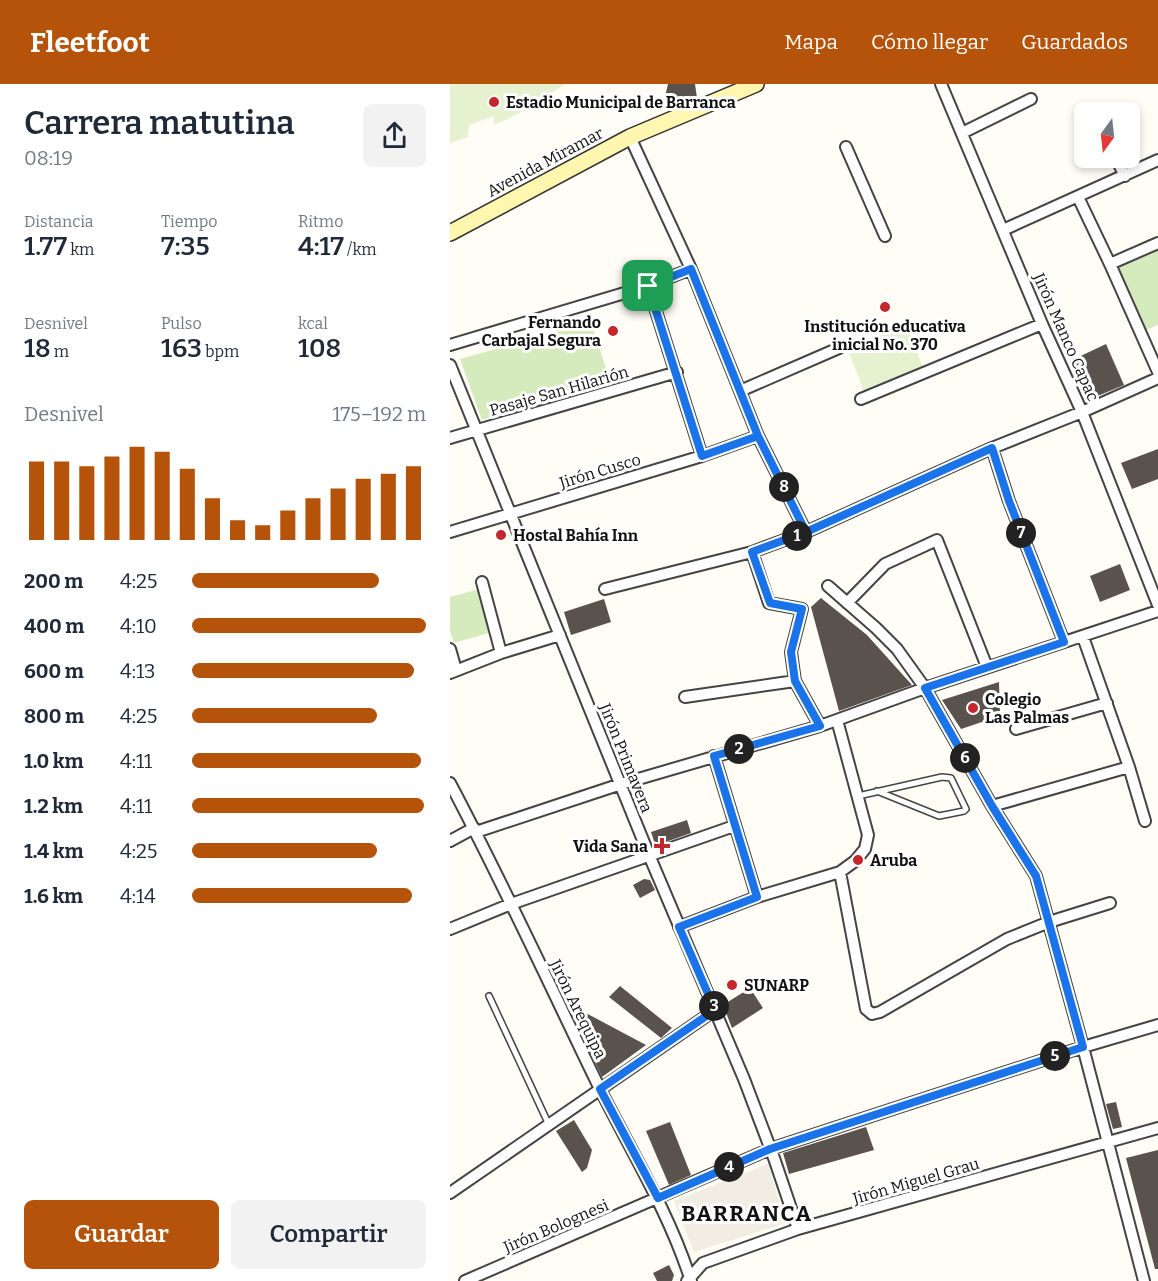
<!DOCTYPE html>
<html lang="es">
<head>
<meta charset="utf-8">
<style>
  body { margin:0; font-family:Bitter,serif; background:#f2f2f3; color:#1f2937; height:100vh; display:flex; flex-direction:column; font-size:22px; white-space:nowrap }
  * { box-sizing:border-box; margin:0 }
  p { font-size:20px; color:#747a83 }
  .icon { flex:none; width:33px; height:33px; fill:none; stroke:currentColor; stroke-width:2; stroke-linecap:round; stroke-linejoin:round }
  .map { position:relative; flex:1; overflow:hidden }
  .drawer { display:flex; flex-direction:column; background:#fff; width:450px }
  .drawer>* { flex:none }
  .needle { width:39px; rotate:195deg }
  .buttons { position:absolute; left:624px; top:18px; display:grid; gap:12px }
  .buttons a { display:grid; place-items:center; width:66px; height:66px; border-radius:9px; background:#fff; box-shadow:0 3px 9px #0003; font-size:30px }
  .pin { position:absolute; display:grid; place-items:center; width:51px; height:51px; color:#fff; margin:-26px; border-radius:12px; box-shadow:0 3px 9px #0006 }
  .km { position:absolute; width:30px; height:30px; margin:-15px; border-radius:50%; background:#222; color:#fff; font-size:16px; line-height:30px; text-align:center }
  .round { display:grid; place-items:center; flex:none; width:63px; height:63px; border-radius:9px; background:#f2f2f3 }
  .head { display:flex; align-items:center; justify-content:space-between; height:102px; padding:0 24px }
  h1 { font-size:33px; font-weight:600; line-height:45px }
  .stats { display:grid; grid-template-columns:repeat(3,1fr); gap:9px; height:102px; padding:6px 24px }
  .stats div { display:grid; align-content:center }
  .stats b { font-size:26px; font-weight:600 }
  .stats small { font-size:16px; font-weight:400 }
  .stats p { font-size:16px }
  .chart { height:168px; padding:12px 24px }
  .chart p { display:flex; justify-content:space-between }
  .chart svg { width:100%; height:108px; margin-top:6px; stroke:#b45309; stroke-width:6 }
  .button { display:flex; gap:12px; margin-top:auto; padding:12px 24px }
  .button a { flex:1; height:69px; border-radius:9px; background:#b45309; color:#fff; font-size:24px; font-weight:600; line-height:69px; text-align:center }
  .button a+a { background:#f2f2f3; color:#1f2937 }
  ul { padding:0 24px; list-style:none; font-size:20px }
  li { display:grid; grid-template-columns:96px 72px 1fr; align-items:center; height:45px }
  li i { height:15px; border-radius:8px; background:#b45309 }
  header { display:flex; align-items:center; gap:36px; box-sizing:border-box; height:84px; padding:0 30px; background:#b45309; color:#fff }
  header strong { font-size:28px }
  nav { display:flex; gap:33px; margin-inline-start:auto; font-size:21px }
  main { display:flex; flex:1; min-height:0 }
  .map>svg:first-child { display:block }
  .green { fill:#d5ebbd }
  .pitch { fill:#e6f2cf }
  .plaza { fill:#f1ede2 }
  .building { fill:#5a524d }
  .lines { fill:none; stroke-linecap:round; stroke-linejoin:round }
  .lane-casing { stroke:#444; stroke-width:8 }
  .street-casing { stroke:#444; stroke-width:14 }
  .secondary-casing { stroke:#333; stroke-width:18 }
  .lane { stroke:#fff; stroke-width:5 }
  .street { stroke:#fff; stroke-width:10 }
  .secondary { stroke:#fff6b0; stroke-width:15 }
  .route-casing { stroke:#fff; stroke-width:12 }
  .route { stroke:#1a73e8; stroke-width:8 }
  .poi-dot { fill:#c4262e; stroke:#fff; stroke-width:2 }
  .labels { text-anchor:middle; dominant-baseline:central; stroke-width:6; stroke-linejoin:round; paint-order:stroke }
  .poi-label { font-size:16px; font-weight:bold; fill:#111; stroke:#fff; text-anchor:start }
  .street-label { font-size:16px; fill:#111; stroke:#fff }
  .district-label { font-size:22px; font-weight:bold; letter-spacing:1.5px; fill:#111; stroke:#fff }
</style>
</head>
<body>
<header>
<strong>Fleetfoot</strong>
<nav><a>Mapa</a><a>Cómo llegar</a><a>Guardados</a></nav>
</header>
<main>
<section class="drawer">
<div class="head"><div><h1>Carrera matutina</h1><p>08:19</p></div><a class="round"><svg class="icon" aria-label="share" viewBox="0 0 24 24"><path d="M12 15V3M7 8l5-5 5 5M5 13v7h14v-7"/></svg></a></div>
<div class="stats">
<div><p>Distancia</p><b>1.77<small> km</small></b></div>
<div><p>Tiempo</p><b>7:35</b></div>
<div><p>Ritmo</p><b>4:17<small> /km</small></b></div>
</div>
<div class="stats">
<div><p>Desnivel</p><b>18<small> m</small></b></div>
<div><p>Pulso</p><b>163<small> bpm</small></b></div>
<div><p>kcal</p><b>108</b></div>
</div>
<div class="chart"><p><span>Desnivel</span>175–192 m</p>
<svg viewBox="0 0 160 44" preserveAspectRatio="none"><path d="M5 44V12M15 44V12M25 44V14M35 44V10M45 44V6M55 44V8M65 44V15M75 44V27M85 44V36M95 44V38M105 44V32M115 44V27M125 44V23M135 44V19M145 44V17M155 44V14"/></svg>
</div>
<ul>
<li><b>200 m</b>4:25<i style="width:80%"></i></li>
<li><b>400 m</b>4:10<i style="width:100%"></i></li>
<li><b>600 m</b>4:13<i style="width:95%"></i></li>
<li><b>800 m</b>4:25<i style="width:79%"></i></li>
<li><b>1.0 km</b>4:11<i style="width:98%"></i></li>
<li><b>1.2 km</b>4:11<i style="width:99%"></i></li>
<li><b>1.4 km</b>4:25<i style="width:79%"></i></li>
<li><b>1.6 km</b>4:14<i style="width:94%"></i></li>
</ul>
<div class="button"><a>Guardar</a><a>Compartir</a></div>
</section>
<div class="map">
<svg width="708" height="1197" viewBox="0 0 708 1197">
  <rect width="100%" height="100%" fill="#fffdf5"/>
  <!-- green -->
  <path class="green" d="M708,162V241L696,246L666,181Z
    M141,238L159,294L32,336L10,275Z
    M30,505L42,548L4,559L0,547V513Z"/>
  <!-- pitch -->
  <path class="pitch" d="M0,0H116L68,30L44,41V32L19,41L18,53L0,59Z
    M456,241L473,283L414,307L397,264Z"/>
  <!-- plaza -->
  <path class="plaza" d="M318,1080L336,1139L244,1168L224,1117Z"/>
  <!-- building -->
  <path class="building" d="M218,0H245L247,14L212,25Z
    M656,260L674,301L638,316L620,277Z
    M708,365V395L682,405L671,379Z
    M670,480L680,506L650,518L640,492Z
    M371,514L417,551L462,601L389,627L361,523Z
    M154,515L161,538L121,551L114,528Z
    M549,598L550,632L511,645L492,616Z
    M237,736L241,749L210,760L204,757L201,748Z
    M194,795L200,796L205,806L190,814L183,801Z
    M170,902L222,944L211,954L159,913Z
    M300,904L313,924L282,944L273,921Z
    M134,928L196,961L152,993L127,940Z
    M666,1018L672,1043L663,1045L656,1020Z
    M124,1036L142,1066L137,1084L132,1088L106,1047Z
    M220,1038L241,1091L219,1101L196,1047Z
    M416,1043L424,1066L339,1090L333,1069Z
    M708,1066V1185H705L676,1074Z
    M219,1181L224,1191L222,1197H207L203,1189Z"/>
  <g class="lines">
    <defs>
      <path id="lane" d="M408,712L492,693L501,694L516,725L514,727L489,732L427,707
        M39,912L99,1041"/>
      <path id="street" d="M491,0L592,240L632,328L708,521
        M512,49L581,15
        M180,53L241,185L308,352L356,448
        M396,63L435,152
        M666,74L675,92
        M628,113L660,180L708,288
        M553,146L708,76
        M660,180L708,159
        M198,202L252,372
        M0,261L198,202L241,185
        M0,281L199,771L294,995L324,1074L348,1145
        M290,307L389,264
        M411,315L592,240
        M0,354L227,288
        M542,364L559,417L614,558
        M0,448L252,372L308,352
        M302,468L319,519L352,525L341,568L345,597L370,642
        M32,498L51,569
        M378,502L426,544L447,565L475,604L542,722L586,792L633,963L694,1197
        M155,505L302,468L356,448L542,364L632,328L708,294
        M397,519L435,480L487,456L537,583
        M633,553L679,683L695,737
        M0,565L6,586
        M0,589L51,569L110,551
        M235,613L345,597
        M566,645L657,619
        M264,672L307,813
        M0,699C53,799 100,902 149,1003C181,1067 219,1128 241,1197
        M542,722L679,683
        M26,748L171,700L370,642L475,604L708,527
        M0,757L24,744
        M390,788L416,925L422,930L430,928L557,855L599,838L660,819
        M229,843L307,813L390,788L405,777L415,765L418,751L387,636
        M0,845L61,820L284,742
        M0,1109L265,926
        M15,1197L320,1065L633,963L708,941
        M237,1197L253,1179L348,1145L708,1044"/>
      <path id="secondary" d="M0,149L180,53L306,0"/>
    </defs>
    <!-- lane casing -->
    <use href="#lane" class="lane-casing"/>
    <!-- street casing -->
    <use href="#street" class="street-casing"/>
    <!-- secondary casing -->
    <use href="#secondary" class="secondary-casing"/>
    <!-- lane -->
    <use href="#lane" class="lane"/>
    <!-- street -->
    <use href="#street" class="street"/>
    <!-- secondary -->
    <use href="#secondary" class="secondary"/>
  </g>
  <g class="lines">
    <defs>
      <path id="route" d="M198,202L241,185L308,352L356,448L302,468L320,519L352,525L341,568L345,597L370,642L264,672L307,813L229,843L265,926L150,1005L208,1114L320,1065L633,963L586,792L542,722L475,604L614,558L559,417L542,364L356,448L308,352L252,372L198,202"/>
    </defs>
    <!-- route casing -->
    <use href="#route" class="route-casing"/>
    <!-- route -->
    <use href="#route" class="route"/>
  </g>
  <!-- markers -->
  <g class="poi-dot">
    <circle cx="44" cy="18" r="6"/>
    <circle cx="435" cy="223" r="6"/>
    <circle cx="163" cy="247" r="6"/>
    <circle cx="51" cy="451" r="6"/>
    <circle cx="523" cy="624" r="6"/>
    <path d="M209 753h6v6h6v6h-6v6h-6v-6h-6v-6h6z"/>
    <circle cx="408" cy="776" r="6"/>
    <circle cx="282" cy="901" r="6"/>
  </g>
  <g class="labels">
    <!-- poi labels -->
    <g class="poi-label">
      <text x="56" y="18">Estadio Municipal de Barranca</text>
      <text x="151" y="238" text-anchor="end">Fernando<tspan x="151" dy="18">Carbajal Segura</tspan></text>
      <text x="435" y="242" text-anchor="middle">Institución educativa<tspan x="435" dy="18">inicial No. 370</tspan></text>
      <text x="63" y="451">Hostal Bahía Inn</text>
      <text x="535" y="615">Colegio<tspan x="535" dy="18">Las Palmas</tspan></text>
      <text x="198" y="762" text-anchor="end">Vida Sana</text>
      <text x="420" y="776">Aruba</text>
      <text x="294" y="901">SUNARP</text>
    </g>
    <!-- street labels -->
    <g class="street-label">
      <text transform="translate(95 78) rotate(-28)">Avenida Miramar</text>
      <text transform="translate(616 253) rotate(66)">Jirón Manco Capac</text>
      <text transform="translate(109 307) rotate(-16)">Pasaje San Hilarión</text>
      <text transform="translate(150 387) rotate(-17)">Jirón Cusco</text>
      <text transform="translate(176 674) rotate(68)">Jirón Primavera</text>
      <text transform="translate(128 925) rotate(64)">Jirón Arequipa</text>
      <text transform="translate(466 1097) rotate(-16)">Jirón Miguel Grau</text>
      <text transform="translate(106 1142) rotate(-23)">Jirón Bolognesi</text>
    </g>
    <!-- district labels -->
    <g class="district-label">
      <text x="297" y="1129">BARRANCA</text>
    </g>
  </g>
</svg>
<div class="buttons">
<a><svg class="needle" viewBox="-14 -14 28 28"><path d="M0-13l5 13h-10z" fill="#e53935"/><path d="M0 13l5-13h-10z" fill="#747a83"/></svg></a>
</div>
<div class="pin" style="left:198px;top:202px;background:#1e9e55"><svg class="icon" aria-label="arrive" viewBox="0 0 24 24"><path d="M6 21V4h12l-3 4 3 4H6"/></svg></div>
<b class="km" style="left:347px;top:452px">1</b>
<b class="km" style="left:289px;top:665px">2</b>
<b class="km" style="left:264px;top:922px">3</b>
<b class="km" style="left:279px;top:1083px">4</b>
<b class="km" style="left:605px;top:972px">5</b>
<b class="km" style="left:515px;top:674px">6</b>
<b class="km" style="left:571px;top:449px">7</b>
<b class="km" style="left:334px;top:403px">8</b>
</div>
</main>
</body>
</html>
